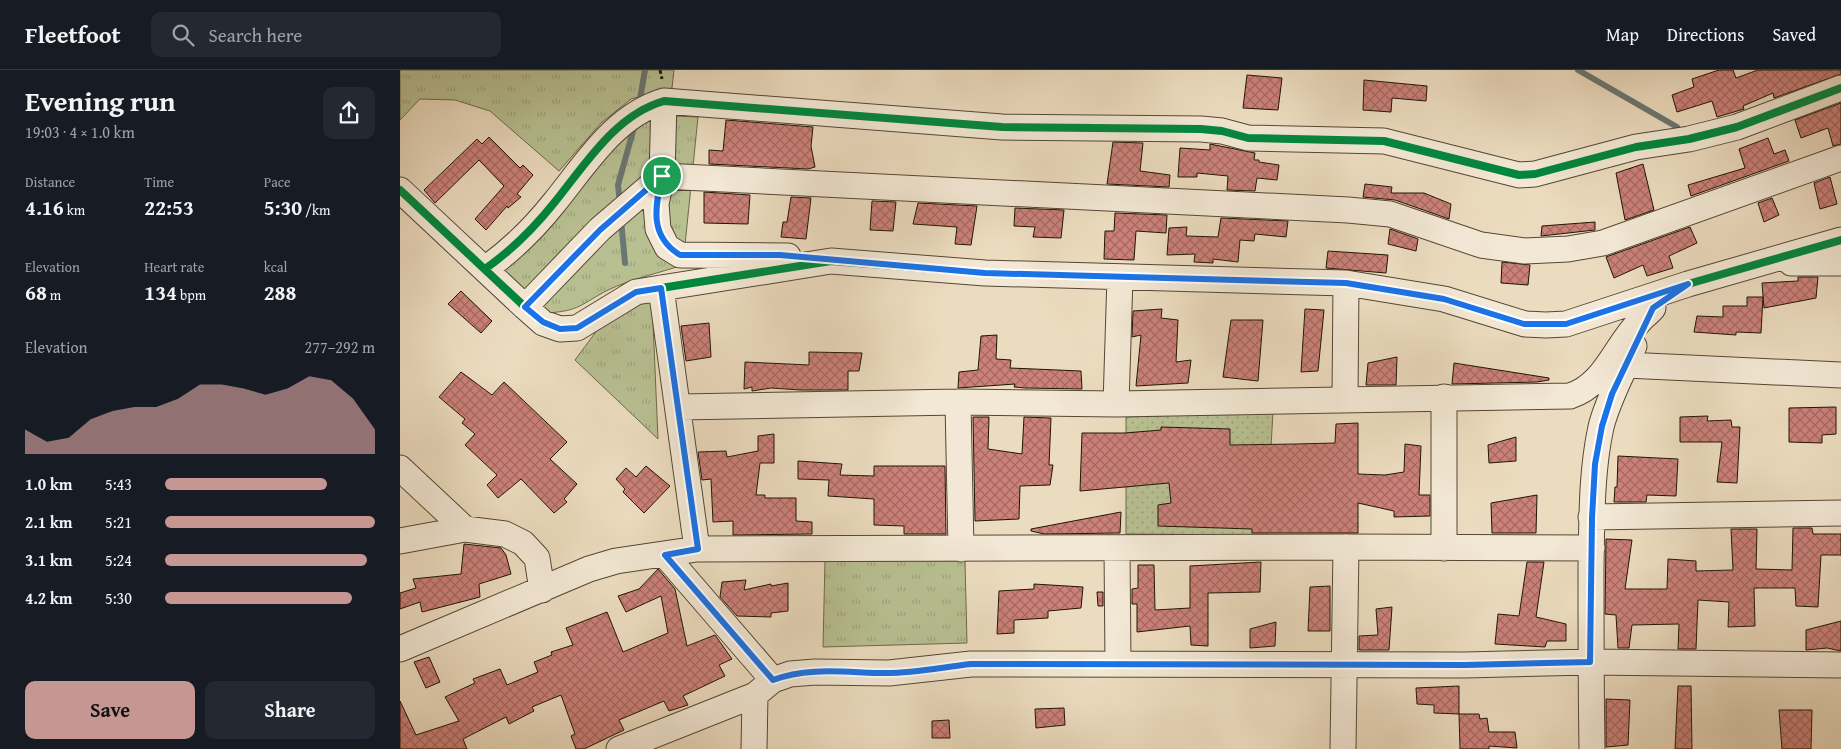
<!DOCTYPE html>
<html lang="en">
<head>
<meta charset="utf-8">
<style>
  body { margin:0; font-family:"Gentium Book Plus",serif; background:#242831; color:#f1f3f6; height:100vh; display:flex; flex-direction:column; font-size:19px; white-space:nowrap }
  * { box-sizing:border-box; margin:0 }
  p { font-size:16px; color:#9ea1a6 }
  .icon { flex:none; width:28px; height:28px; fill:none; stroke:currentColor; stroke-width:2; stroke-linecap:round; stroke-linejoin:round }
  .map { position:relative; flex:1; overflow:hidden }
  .side { display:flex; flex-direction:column; background:#171b24; width:400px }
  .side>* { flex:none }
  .pin { position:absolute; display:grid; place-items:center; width:42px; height:42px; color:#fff; margin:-21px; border:2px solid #fff; border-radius:50%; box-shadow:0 1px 5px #0007 }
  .round { display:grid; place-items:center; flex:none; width:52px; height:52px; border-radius:10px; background:#242831 }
  .headline { display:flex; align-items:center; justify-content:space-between; height:85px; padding:0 25px }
  h1 { font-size:28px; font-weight:600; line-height:38px }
  .stats { display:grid; grid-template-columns:repeat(3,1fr); gap:8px; height:85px; padding:5px 25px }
  .stats div { display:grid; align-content:center }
  .stats b { font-size:21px; font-weight:600 }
  .stats small { font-size:14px; font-weight:400 }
  .stats p { font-size:14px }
  .chart { height:140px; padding:10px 25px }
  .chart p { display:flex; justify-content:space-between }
  .chart svg { width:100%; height:90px; margin-top:5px; fill:#c59692; opacity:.7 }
  .cta { display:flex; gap:10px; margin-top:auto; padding:10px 25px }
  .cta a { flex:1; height:58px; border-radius:10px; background:#c59692; color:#111; font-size:20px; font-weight:600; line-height:58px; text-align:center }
  .cta a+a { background:#242831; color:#f1f3f6 }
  ul { padding:0 25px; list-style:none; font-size:16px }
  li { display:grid; grid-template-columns:80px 60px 1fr; align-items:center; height:38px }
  li i { height:12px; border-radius:6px; background:#c59692 }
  header { display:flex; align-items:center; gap:30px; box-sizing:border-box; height:70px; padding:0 25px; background:#171b24; border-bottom:1px solid #363941 }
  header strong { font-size:24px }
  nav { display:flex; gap:28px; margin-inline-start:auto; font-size:18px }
  .search { width:350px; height:45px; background:#242831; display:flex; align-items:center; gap:12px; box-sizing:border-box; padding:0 18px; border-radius:10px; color:#9ea1a6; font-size:19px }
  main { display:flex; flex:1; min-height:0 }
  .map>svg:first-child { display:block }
  .grass { fill:url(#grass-tufts); stroke:#6c6a4c }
  .park { fill:url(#park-dots); stroke:#6c6a4c }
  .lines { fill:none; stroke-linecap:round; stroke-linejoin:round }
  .stream { stroke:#6b7773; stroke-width:6 }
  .building { fill:url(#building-cross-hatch); stroke:#211505 }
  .minor-casing { stroke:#544734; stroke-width:27 }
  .path { stroke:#211505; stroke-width:3; stroke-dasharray:4 2.5; stroke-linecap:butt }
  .minor { stroke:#f3e8d5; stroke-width:25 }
  .cycleway-casing { stroke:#f3e8d5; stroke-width:11 }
  .cycleway { stroke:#00873e; stroke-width:8 }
  .route-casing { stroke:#fff; stroke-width:10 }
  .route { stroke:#1a73e8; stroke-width:6 }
</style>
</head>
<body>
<header>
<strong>Fleetfoot</strong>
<div class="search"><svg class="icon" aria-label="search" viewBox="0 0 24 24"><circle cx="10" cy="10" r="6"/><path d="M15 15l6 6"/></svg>Search here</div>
<nav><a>Map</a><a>Directions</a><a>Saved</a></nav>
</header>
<main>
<section class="side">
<div class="headline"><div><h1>Evening run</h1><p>19:03 · 4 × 1.0 km</p></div><a class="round"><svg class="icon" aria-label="share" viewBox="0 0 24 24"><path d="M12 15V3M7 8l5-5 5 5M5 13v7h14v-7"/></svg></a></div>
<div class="stats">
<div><p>Distance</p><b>4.16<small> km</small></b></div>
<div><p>Time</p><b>22:53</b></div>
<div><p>Pace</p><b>5:30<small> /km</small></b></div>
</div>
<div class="stats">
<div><p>Elevation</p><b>68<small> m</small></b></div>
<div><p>Heart rate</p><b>134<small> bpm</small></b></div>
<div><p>kcal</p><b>288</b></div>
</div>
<div class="chart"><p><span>Elevation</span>277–292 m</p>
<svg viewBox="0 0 160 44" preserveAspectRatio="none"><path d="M0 44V32L10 38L20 36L30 27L40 23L50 21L60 21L70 17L80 10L90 10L100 12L110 15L120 12L130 6L140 8L150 17L160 32V44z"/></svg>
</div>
<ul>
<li><b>1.0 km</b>5:43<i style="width:77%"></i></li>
<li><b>2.1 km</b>5:21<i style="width:100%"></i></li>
<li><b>3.1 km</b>5:24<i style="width:96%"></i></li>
<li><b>4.2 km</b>5:30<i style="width:89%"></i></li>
</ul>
<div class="cta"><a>Save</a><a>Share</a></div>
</section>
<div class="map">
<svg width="1441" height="679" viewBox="0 0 1441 679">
  <defs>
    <pattern id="grass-tufts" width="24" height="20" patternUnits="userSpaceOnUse" patternTransform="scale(1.25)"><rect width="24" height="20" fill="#b8c092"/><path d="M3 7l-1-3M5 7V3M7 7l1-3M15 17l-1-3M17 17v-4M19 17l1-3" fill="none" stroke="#9ea47c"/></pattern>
    <pattern id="park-dots" width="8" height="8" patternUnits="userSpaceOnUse" patternTransform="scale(1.25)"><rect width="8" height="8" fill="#b8c092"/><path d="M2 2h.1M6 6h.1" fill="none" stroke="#9ea47c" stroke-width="1.8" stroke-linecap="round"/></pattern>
    <pattern id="building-cross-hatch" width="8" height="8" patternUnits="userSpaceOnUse" patternTransform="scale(1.25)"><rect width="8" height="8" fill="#cc817a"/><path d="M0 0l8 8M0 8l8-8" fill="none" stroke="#a56862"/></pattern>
  </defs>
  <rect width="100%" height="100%" fill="#ecdcbf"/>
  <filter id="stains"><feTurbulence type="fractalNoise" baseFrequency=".004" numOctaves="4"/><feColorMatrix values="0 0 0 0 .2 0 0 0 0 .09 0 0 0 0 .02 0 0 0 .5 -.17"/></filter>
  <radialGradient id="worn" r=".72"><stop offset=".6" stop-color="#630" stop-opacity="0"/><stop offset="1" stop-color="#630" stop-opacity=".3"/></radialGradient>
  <!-- grass -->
  <path class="grass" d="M0,0H274L272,18L231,29L201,53L159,101L90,41L55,30L20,29L0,50Z
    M249,45L298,47L283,195C259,203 231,209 208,220C181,234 180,241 147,243L102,203L198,83Z
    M252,229L258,369L175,290L198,259L223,242Z
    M425,489L565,491L567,573L423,577Z"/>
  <!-- park -->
  <path class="park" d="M873,342L866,465L726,464V347Z"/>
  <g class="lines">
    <!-- stream -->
    <path class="stream" d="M1178,0L1277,57
      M239,35L245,0
      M220,134L218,115L235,54
      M221,149L225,193"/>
  </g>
  <!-- building -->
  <path class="building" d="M1319,0H1333L1336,8L1358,0H1441V4L1374,28L1373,23L1343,36L1344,39L1317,47L1312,31L1277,42L1272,25L1294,17L1292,9Z
    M847,5L882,8L878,40L843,38Z
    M964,10L1027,16L1026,31L992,28L991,42L963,40Z
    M1441,33V74L1433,76L1428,58L1401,68L1395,50Z
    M326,50L413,57L411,76L415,97L408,99L309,94V80L323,81Z
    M89,67L120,98L123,95L133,105L117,124L121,127L108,138L107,136L86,160L75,149L104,116L79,90L35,133L24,120L77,69L82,74Z
    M1368,68L1374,84L1385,80L1389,91L1291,126L1288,115L1345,98L1339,79Z
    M713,72L743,73L740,101L770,105L769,117L707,114Z
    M810,74L855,83L854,90H859V92L879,95L877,110L857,108L855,121L827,120L828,106L797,103V107H778L780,78L810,80Z
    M1243,94L1254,140L1225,150L1216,103Z
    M1430,107L1437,134L1420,139L1414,113Z
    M965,114L992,117L991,123H1024L1051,134L1049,149L995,130L963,127Z
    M304,122L350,125L348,154L304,153Z
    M391,127L411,128L406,169L381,167L383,152H387Z
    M1372,128L1379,145L1364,152L1358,133Z
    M472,131L496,132L493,161L470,160Z
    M518,133L577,136L571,175L555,174L557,157L513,154Z
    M615,138L664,140L661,168L633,167L635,157L614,156Z
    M715,143L767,145L766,163L736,161L734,190L704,189L705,161H714Z
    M821,148L888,151L886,167L855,164L854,171L840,170L838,192L813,189V193L794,192L795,184L767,185L769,158L787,157L786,166L818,167Z
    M1195,152V160L1141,166L1142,156Z
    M1290,157L1297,173L1269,186L1273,198L1247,206L1243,195L1214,208L1206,187Z
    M990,159L1018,169L1016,181L988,174Z
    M928,181L988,185L986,203L926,198Z
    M1102,192L1130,195L1128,215L1101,213Z
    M1398,207H1418L1416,228L1364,238L1362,213L1398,211Z
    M61,221L92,251L81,263L48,234Z
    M1347,227H1363L1361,263L1336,262V265L1294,262L1297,246L1323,247V236H1347Z
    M762,239L761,248L778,250L776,292L791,290L788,313L736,316L741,265L732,267L733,241Z
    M905,239L924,240L918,301L901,302Z
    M831,250H863L858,311L823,307Z
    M309,253L311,287L286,291L281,256Z
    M597,265L596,289L611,290L610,298L681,301L682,319L625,318L614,317L615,314L558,318L559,302L578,300L581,266Z
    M409,282L462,283L459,301H448V320H401L371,318L352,321V317L344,319L345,292L409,295Z
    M997,287L996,315H966L968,293Z
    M1054,293L1149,308V310L1137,312L1052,314Z
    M61,302L92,325L104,312L167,372L150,389L177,414L164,429L167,432L154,443L121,409L98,428L87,415L97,405L65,375L75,364L62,353L65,349L39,327Z
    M1436,337V364L1422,365V373L1389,372V338Z
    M1308,346L1307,351L1331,350L1332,357H1340L1337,413L1317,412L1322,372H1280V347Z
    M573,347H589L588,379L622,384L624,347L651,348L649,395H653L650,415L620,416L619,449L575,451Z
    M958,353V404L985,405L1004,402L1005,374L1021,376L1019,425H1030V446L994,447V441L958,433V463H852V459L758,456V435L771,433L769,413L680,421L682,363H725L761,360V357L830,359V375L896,374L935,373L936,354Z
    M374,364V393H360L356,425H365V428H396V451L412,452V464L333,465V451L313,452L311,409L302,410L298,382L326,381L327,387L358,381V366Z
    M1116,367V391L1089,393L1088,375Z
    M1218,386L1278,389L1276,426L1247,425L1246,432H1214L1215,417H1217Z
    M398,391L442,394L440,405L474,406V396H545L546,464H504V456L474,455V429L428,426L429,410L398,409Z
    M246,396L270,416L244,443L223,422L225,419L216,409L226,398L236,407Z
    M1137,425L1136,463H1092L1091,433Z
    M721,442L720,463L644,464L631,461V459Z
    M1393,458H1412L1413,464H1441V485H1421L1418,537L1396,536L1395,518H1354L1355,556L1328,557L1329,532L1298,530L1296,579H1278L1279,554L1232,555L1229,578H1218L1216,545L1205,544L1206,469L1232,470L1225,519H1267L1268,489L1296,491V501L1333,500L1331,459H1357L1356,499L1392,500Z
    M64,474L101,478L106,485L111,504L79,514L80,527L22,542L20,532L0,539V523L16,518L13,509L61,504Z
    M861,492L860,522L808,523V576L791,575L790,556L737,562V534H732V519L738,518V495H754L755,540L790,538V496Z
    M1127,492H1144L1136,547L1166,554V571H1147L1145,577L1095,574L1098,544L1119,546Z
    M258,499L275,519L287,576L315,565L332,589L319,595L325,606L283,626L288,635L269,641L264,631L219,650L224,660L184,679H176L171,666L175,664L161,625L132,637L134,641L109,654L106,647L63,669L67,679H0V631L16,665L59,651L45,627L75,613L73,609L100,599L107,615L138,602L134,592L152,585L151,582L173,575L166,558L207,542L223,582L268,563L261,526L226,542L218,526L239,519Z
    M346,510L344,520L371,514V516L388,513V541L371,543V547L337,546L320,527L322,512Z
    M634,514L683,517L681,538L648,541V548L614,550V563L597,564L599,521L634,519Z
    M930,516V561H908L910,517Z
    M697,522H703V536H698Z
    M992,537L989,580H959V566L978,565L976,539Z
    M1441,551V581L1427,578L1406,580V560Z
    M876,552L875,576L850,578V559Z
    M29,587L40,612L26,618L14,592Z
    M1059,616V644L1034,643V635L1017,634L1016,618Z
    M1278,616H1291L1292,679H1275Z
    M1206,629L1230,630L1228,675L1206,677Z
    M664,638L665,655L636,658L635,639Z
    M1379,640H1412L1411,679H1382Z
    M1059,644H1079L1080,649L1087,648L1089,662H1115L1117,678L1089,676V679H1060Z
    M549,650L550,668H532V651Z"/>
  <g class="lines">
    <defs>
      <path id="minor" d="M264,31L262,106L256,134L258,159L267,177L280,185L388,186
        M0,120L125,237L143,253L160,259L177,258L236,222L431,191L585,203L946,213L1044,229L1125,254L1146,255L1166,254L1288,214L1441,170
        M1391,193H1441
        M85,199C112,180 134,158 154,133C185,95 215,45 264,31L602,57L801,59L822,61L848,68L984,71L1119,105L1135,104L1236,77L1289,69L1337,57L1441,18
        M261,218L297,479
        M125,237L200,159L262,106L948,140L990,144L1081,175L1125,181L1168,179L1203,173L1441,88
        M1226,295L1441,305
        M945,329L946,213
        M558,332L561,479
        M716,334L720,207
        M279,337L558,332L716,334L1170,326C1205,315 1215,276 1239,252C1243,247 1249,243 1253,238
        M0,398L65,459
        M1191,447L1441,443
        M0,471L65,459L105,464L123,473L137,488L142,520
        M1044,478V327
        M717,479L718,594
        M265,485L373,610
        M0,579L189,499L216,491L297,479L946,477L1192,478
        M219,679L355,625L373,610L390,604L415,602L489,603L571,594L1065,595L1190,592L1441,595
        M354,679L355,625
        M943,679L946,477
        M1192,679C1191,618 1191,558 1191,497C1192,450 1191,403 1201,357C1208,329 1223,303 1234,276"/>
    </defs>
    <!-- minor casing -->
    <use href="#minor" class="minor-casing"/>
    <!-- path -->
    <path class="path" d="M260,0L262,9"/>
    <!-- minor -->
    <use href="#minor" class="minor"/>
    <defs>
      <path id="cycleway" d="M0,120L125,237L143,253L160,259L177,258L236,222L431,191L585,203L946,213L1044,229L1125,254L1146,255L1166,254L1288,214L1441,170
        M85,199C112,180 134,158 154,133C185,95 215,45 264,31L602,57L801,59L822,61L848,68L984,71L1119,105L1135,104L1236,77L1289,69L1337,57L1441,18"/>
    </defs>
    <!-- cycleway casing -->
    <use href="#cycleway" class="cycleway-casing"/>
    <!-- cycleway -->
    <use href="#cycleway" class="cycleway"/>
  </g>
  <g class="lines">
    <defs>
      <path id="route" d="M262,106C255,137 249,166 280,185H380L585,203L946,213L1044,229L1124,254H1166L1288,214L1253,238L1212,324L1202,356L1195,394L1192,448L1190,592L1065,595L571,594C543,597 515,603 487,603C449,603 409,596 373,610L265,485L298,479L261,218L236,222L177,258L160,259L143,252L125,237L200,160Z"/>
    </defs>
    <!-- route casing -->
    <use href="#route" class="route-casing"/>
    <!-- route -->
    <use href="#route" class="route"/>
  </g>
  <rect width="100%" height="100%" filter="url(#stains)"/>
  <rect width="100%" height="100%" fill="url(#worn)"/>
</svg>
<div class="pin" style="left:262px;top:106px;background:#1e9e55"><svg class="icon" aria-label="arrive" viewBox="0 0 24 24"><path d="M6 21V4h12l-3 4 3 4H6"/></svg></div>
</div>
</main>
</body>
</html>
